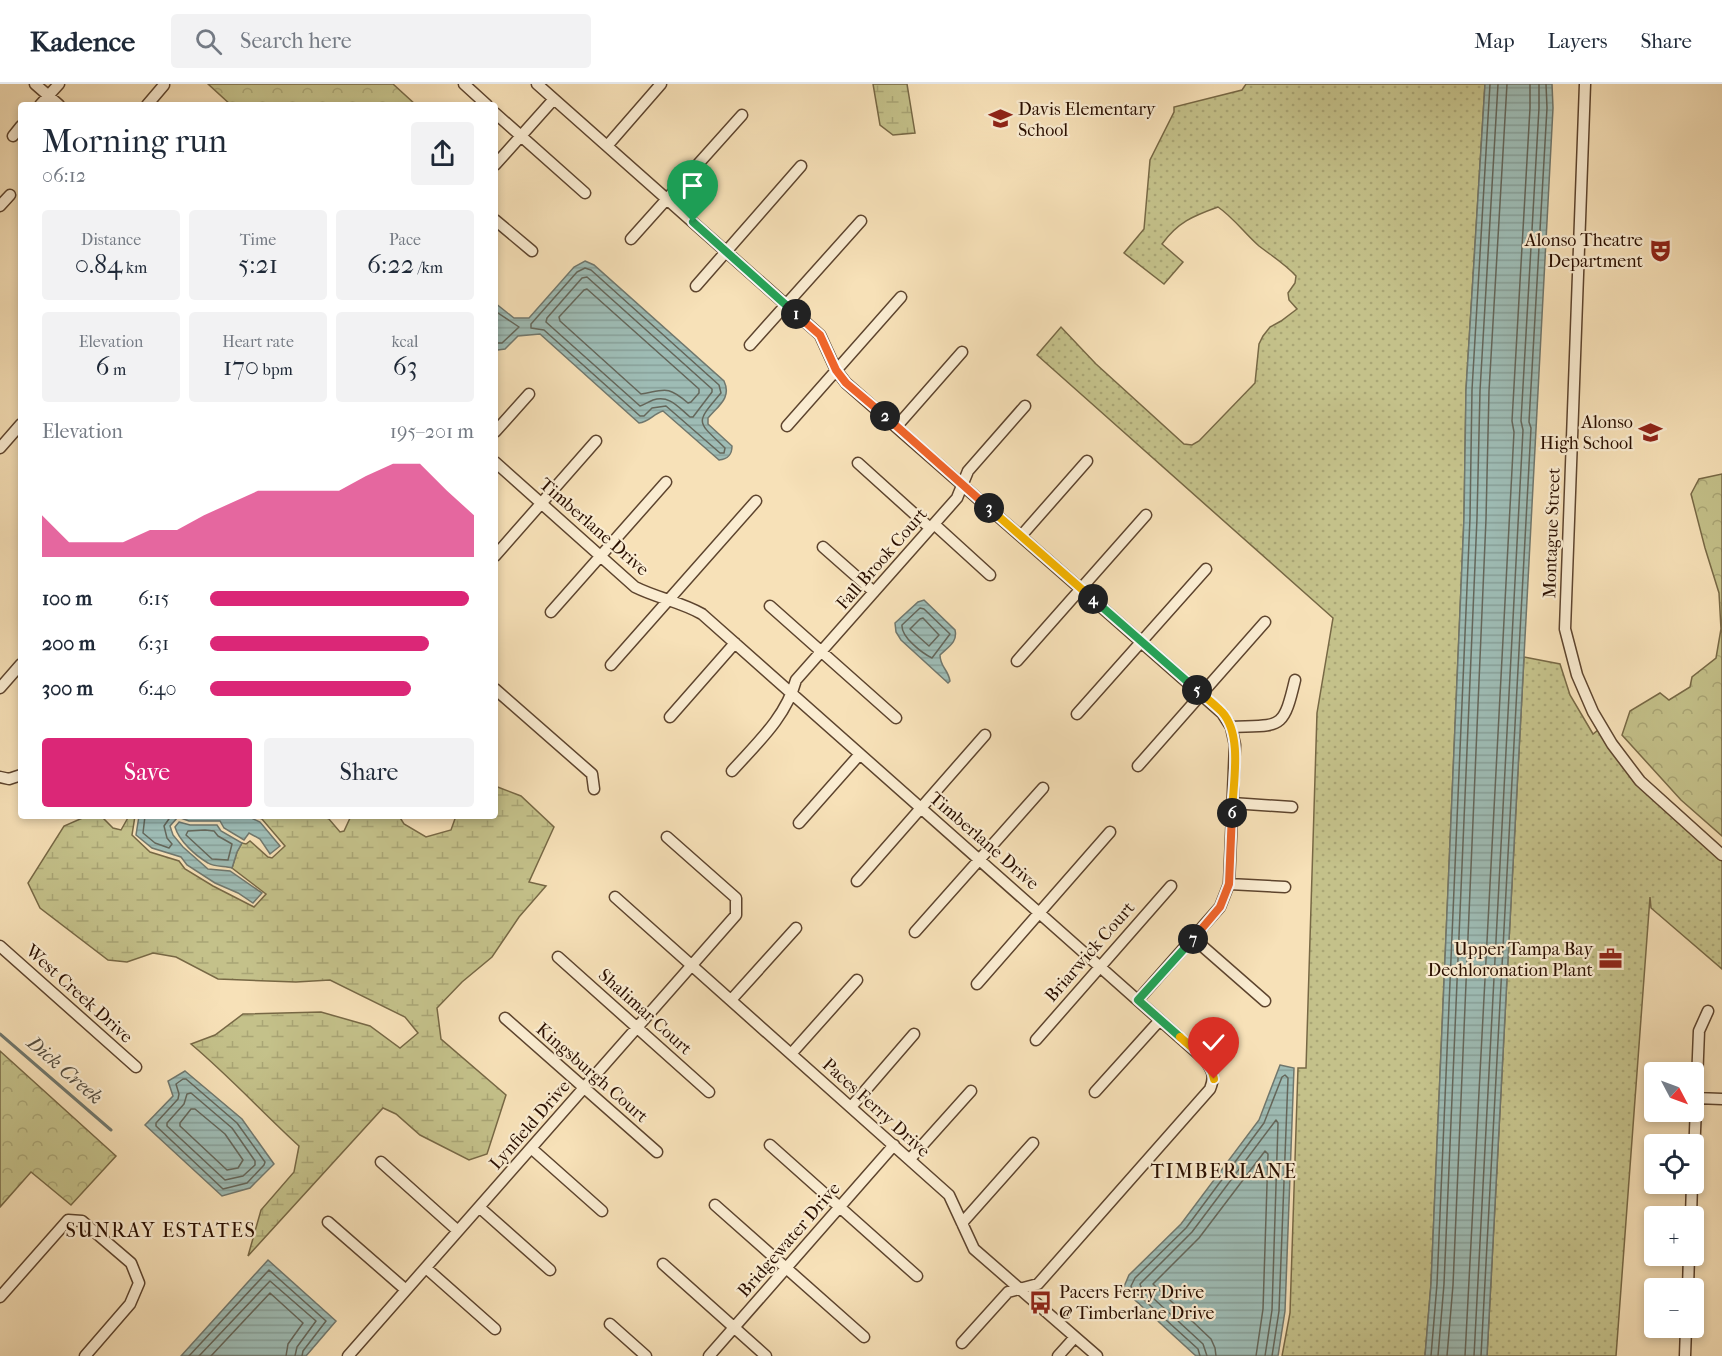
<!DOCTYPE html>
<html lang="en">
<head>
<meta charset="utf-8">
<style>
  body { margin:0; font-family:"IM FELL French Canon",serif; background:#f2f2f3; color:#1f2937; height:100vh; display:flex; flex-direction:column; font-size:22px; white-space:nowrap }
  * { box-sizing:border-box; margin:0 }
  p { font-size:20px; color:#747a83 }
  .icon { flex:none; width:33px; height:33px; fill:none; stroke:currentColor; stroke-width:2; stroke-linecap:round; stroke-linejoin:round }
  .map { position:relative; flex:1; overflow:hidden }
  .drawer { position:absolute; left:18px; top:18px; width:480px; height:717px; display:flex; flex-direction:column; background:#fff; border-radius:6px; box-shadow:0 3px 9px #0003 }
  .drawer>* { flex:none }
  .needle { width:39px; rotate:131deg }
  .buttons { position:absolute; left:1644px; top:978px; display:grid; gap:12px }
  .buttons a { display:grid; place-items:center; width:60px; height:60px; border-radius:6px; background:#fff; box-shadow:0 3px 9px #0003; font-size:30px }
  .pin { position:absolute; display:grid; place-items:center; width:51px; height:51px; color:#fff; margin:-62px -26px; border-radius:50% 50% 50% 0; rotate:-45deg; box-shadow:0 0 6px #0007 }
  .pin .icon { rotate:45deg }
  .km { position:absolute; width:30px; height:30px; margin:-15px; border-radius:50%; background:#222; color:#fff; font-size:16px; line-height:30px; text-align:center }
  .round { display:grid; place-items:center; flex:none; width:63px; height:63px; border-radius:6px; background:#f2f2f3 }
  .headline { display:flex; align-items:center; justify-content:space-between; height:102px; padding:0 24px }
  h1 { font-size:33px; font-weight:600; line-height:45px }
  .metrics { display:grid; grid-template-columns:repeat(3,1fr); gap:9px; height:102px; padding:6px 24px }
  .metrics div { display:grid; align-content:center; border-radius:6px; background:#f2f2f3; text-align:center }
  .metrics b { font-size:26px; font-weight:600 }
  .metrics small { font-size:16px; font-weight:400 }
  .metrics p { font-size:16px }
  .chart { height:168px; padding:12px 24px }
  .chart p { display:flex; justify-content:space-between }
  .chart svg { width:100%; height:108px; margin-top:6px; fill:#db2777; opacity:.7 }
  .cta { display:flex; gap:12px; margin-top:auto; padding:12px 24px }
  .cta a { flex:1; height:69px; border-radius:6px; background:#db2777; color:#fff; font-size:24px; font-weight:600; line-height:69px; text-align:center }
  .cta a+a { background:#f2f2f3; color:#1f2937 }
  ul { padding:0 24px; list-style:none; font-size:20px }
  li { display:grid; grid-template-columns:96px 72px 1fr; align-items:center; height:45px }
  li i { height:15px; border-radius:8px; background:#db2777 }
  header { display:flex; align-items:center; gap:36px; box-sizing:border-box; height:84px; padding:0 30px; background:#fff; border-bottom:2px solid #e0e1e3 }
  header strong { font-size:28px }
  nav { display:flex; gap:33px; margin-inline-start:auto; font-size:21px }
  .search { width:420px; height:54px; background:#f2f2f3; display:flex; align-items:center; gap:15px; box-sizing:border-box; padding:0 21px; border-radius:6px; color:#747a83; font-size:22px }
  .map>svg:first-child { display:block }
  .grass { fill:url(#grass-dots); stroke:#776845; stroke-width:1.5 }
  .forest { fill:url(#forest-crowns); stroke:#776845; stroke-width:1.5 }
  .wetland { fill:url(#wetland-marsh); stroke:#776845; stroke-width:1.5 }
  .water { fill:url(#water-rules); stroke:#70776d; stroke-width:1.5 }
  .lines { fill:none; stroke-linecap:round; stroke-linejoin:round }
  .shore { stroke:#64665a; stroke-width:1.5 }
  .stream { stroke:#70776d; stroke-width:3 }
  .minor-casing { stroke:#5d442e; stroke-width:13 }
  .minor { stroke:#faecd1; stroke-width:10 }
  .split-1-casing { stroke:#fff; stroke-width:12 }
  .split-2-casing { stroke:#fff; stroke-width:12 }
  .split-3-casing { stroke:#fff; stroke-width:12 }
  .split-4-casing { stroke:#fff; stroke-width:12 }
  .split-5-casing { stroke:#fff; stroke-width:12 }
  .split-6-casing { stroke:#fff; stroke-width:12 }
  .split-7-casing { stroke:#fff; stroke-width:12 }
  .split-8-casing { stroke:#fff; stroke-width:12 }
  .split-9-casing { stroke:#fff; stroke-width:12 }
  .split-1 { stroke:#22a559; stroke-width:8 }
  .split-2 { stroke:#f0652b; stroke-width:8 }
  .split-3 { stroke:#f0652b; stroke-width:8 }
  .split-4 { stroke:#f5b400; stroke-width:8 }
  .split-5 { stroke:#22a559; stroke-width:8 }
  .split-6 { stroke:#f5b400; stroke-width:8 }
  .split-7 { stroke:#f0652b; stroke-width:8 }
  .split-8 { stroke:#22a559; stroke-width:8 }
  .split-9 { stroke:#f5b400; stroke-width:8 }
  .labels { text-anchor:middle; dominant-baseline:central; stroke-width:4.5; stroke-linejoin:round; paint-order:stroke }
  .poi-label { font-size:18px; fill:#2a0f00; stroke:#faecd1; text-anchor:end }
  .street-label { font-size:18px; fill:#2a0f00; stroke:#faecd1 }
  .water-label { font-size:20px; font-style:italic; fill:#534c3f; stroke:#faecd1 }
  .neighbourhood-label { font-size:20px; letter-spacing:1.5px; fill:#2a0f00; stroke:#faecd1 }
</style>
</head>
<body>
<header>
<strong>Kadence</strong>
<div class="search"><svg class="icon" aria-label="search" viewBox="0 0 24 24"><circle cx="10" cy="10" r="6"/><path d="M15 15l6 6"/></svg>Search here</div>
<nav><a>Map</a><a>Layers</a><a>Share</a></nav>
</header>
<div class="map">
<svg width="1722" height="1272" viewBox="0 0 1722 1272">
  <defs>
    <pattern id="grass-dots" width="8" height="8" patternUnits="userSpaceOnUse" patternTransform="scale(1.5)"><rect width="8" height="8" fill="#c4c18a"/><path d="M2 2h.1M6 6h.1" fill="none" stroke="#a9a575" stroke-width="1.8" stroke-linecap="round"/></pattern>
    <pattern id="forest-crowns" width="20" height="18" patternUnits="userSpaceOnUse" patternTransform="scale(1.5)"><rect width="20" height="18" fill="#c4c18a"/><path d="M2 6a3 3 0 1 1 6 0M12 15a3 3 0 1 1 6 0" fill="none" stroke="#a9a575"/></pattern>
    <pattern id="wetland-marsh" width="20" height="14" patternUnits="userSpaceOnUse" patternTransform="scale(1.5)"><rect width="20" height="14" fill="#c4c18a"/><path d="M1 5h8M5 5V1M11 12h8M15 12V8" fill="none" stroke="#a9a575"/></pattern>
    <pattern id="water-rules" width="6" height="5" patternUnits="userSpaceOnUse" patternTransform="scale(1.5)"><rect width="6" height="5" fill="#9ebcb5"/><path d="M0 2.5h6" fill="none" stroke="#88a09a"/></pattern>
  </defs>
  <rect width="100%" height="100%" fill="#f7e1b8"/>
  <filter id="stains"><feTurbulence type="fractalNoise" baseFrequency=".00333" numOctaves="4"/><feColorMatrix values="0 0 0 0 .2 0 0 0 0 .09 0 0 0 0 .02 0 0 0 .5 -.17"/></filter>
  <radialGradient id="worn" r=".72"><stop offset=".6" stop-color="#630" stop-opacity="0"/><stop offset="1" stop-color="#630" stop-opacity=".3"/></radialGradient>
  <!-- grass -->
  <path class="grass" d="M1246,0H1485L1466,306L1464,434L1431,1200L1425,1272H1282L1290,1229L1298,984H1306L1317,629L1333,534L1037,271L1061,243L1096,280L1184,360L1192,361L1199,357L1255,299L1259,260L1263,252L1270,243L1281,237L1297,225L1289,216L1288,209L1295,199L1296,192C1285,180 1272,172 1259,162C1245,150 1234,134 1218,123C1193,132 1178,138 1162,160L1183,178L1164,200L1124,169L1144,145L1150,76L1174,28V23L1242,6Z
    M1524,573L1560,580L1570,611L1593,650L1598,646L1637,701L1722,777V885L1651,824L1650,813L1616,1272H1487Z"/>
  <!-- forest -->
  <path class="forest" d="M208,0H393L416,21H231Z
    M1722,390V752L1681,716L1622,651L1630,627L1660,609L1669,616L1690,603L1692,593L1716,574L1721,545L1719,509L1705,464L1691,410L1699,395Z
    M0,967L116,1072L71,1121L31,1088L0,1123Z"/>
  <!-- wetland -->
  <path class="wetland" d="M873,0H907L915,49L893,51L880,41Z
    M495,702L521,712L554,743L529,798L546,802L519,833L492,873L462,898L437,924L441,955L506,1011L487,1070L469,1076L420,1051L396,1030L383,1024L248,1172L261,1126L294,1088L299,1062C262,1028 229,992 191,960L215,951L243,930L321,928L370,942L400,964L418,949L405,933L330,896L296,898L218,895L176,873L153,869L127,878L108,876L40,824L28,799L64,742L87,732H101L113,744L121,746L129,732H135L132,751L150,768L179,777L185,785L213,802L254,823L266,810L232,784L237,768L242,759L246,760L250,757L268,773L272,774L285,762L262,735L255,732H322L329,735L340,748L344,747L351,732H399L404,740L426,753L451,746L456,732H495Z"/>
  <!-- water -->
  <path class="water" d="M1485,0H1552L1553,24L1487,1272H1425L1431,1200L1464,434L1466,306Z
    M585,177L594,181L724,297C732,314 718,322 708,334V340L732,362C732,371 728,375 719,376L663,327C653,330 649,338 639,339L540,250L518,252L505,265L498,266L495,263V219L514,234H529L574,183Z
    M924,516L955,546C958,558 948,563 940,571C940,583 948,585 950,597L948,599L901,556L896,548L895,539L918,518Z
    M139,732H247L260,738L280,762L270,770L260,755L249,749L244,756L224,744L220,737H189L178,733L170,742L173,751L183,763L208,785L230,787L262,809L253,819L238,809L215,799L187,781L181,773L152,764L136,751Z
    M179,738L190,741H217L221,747L242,759L237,768L232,784C225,782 214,783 208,779C196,772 179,757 175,743Z
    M1280,981L1294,984L1285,1227L1278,1272H1196L1123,1205L1129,1191L1181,1140L1259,1036Z
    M185,987L242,1035L274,1080L250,1104L222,1112L145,1041L173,1012L168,997Z
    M268,1176L336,1237L306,1272H181Z"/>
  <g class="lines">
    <!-- shore -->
    <path class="shore" d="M585,184L591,186L719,301L721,309C695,340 696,336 725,364L724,369H720L666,322L652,324L644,332H640L544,246L531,244V240L577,188Z
      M587,193L712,305V308L693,333H690C678,323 670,311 653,316C648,318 644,321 640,322L546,238L547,234L582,194Z
      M587,205L699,305V309L691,318L688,319C667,301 665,306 641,310L560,237L559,233L584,206Z
      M495,227L519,243L502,259H495
      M920,524L924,525L950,550L932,574C922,569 901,553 902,541Z
      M923,534L939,551L929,562L910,545L920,535Z
      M145,732L143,749L155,759L169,764L172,760L167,754L164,742L171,732
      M205,746L214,747L218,752L232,760L228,776L212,775L186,751L188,747Z
      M183,995H186L237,1039L265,1078L264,1081L247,1099L223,1105L156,1042V1039L178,1015L179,1010L176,1000Z
      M191,1009L232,1044L255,1077V1081L243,1092L225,1096L167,1042V1039L184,1020L187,1010Z
      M191,1025H195L225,1050L243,1076L238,1084L227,1086L180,1042V1039Z
      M189,1272L269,1186L326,1237L303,1267L302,1272
      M199,1272L270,1197L316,1237L297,1263L295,1272
      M211,1272L270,1209L303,1239L288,1260L286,1272
      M1200,1272L1198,1265L1132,1205L1131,1202L1135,1194L1186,1144L1264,1039L1282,993L1285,991L1288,994L1279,1227L1272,1272
      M1207,1272L1203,1260L1141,1203L1140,1200L1192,1148L1276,1036L1278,1039L1272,1226L1265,1272
      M1216,1272L1215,1264L1211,1255L1153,1200L1199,1154L1265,1067L1268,1070L1263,1225L1256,1272
      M1431,1272L1437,1200L1470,434L1472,306L1490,0
      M1438,1272L1444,1200L1477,434L1480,307L1498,0
      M1447,1272L1453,1201L1486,435L1489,307L1507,0
      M1465,1272L1514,348L1512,337L1530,24V0
      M1474,1272L1523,346L1521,337L1539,24V0
      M1481,1272L1531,344L1529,338L1547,24L1546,0"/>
    <!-- stream -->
    <path class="stream" d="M0,950L111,1046"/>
    <defs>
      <path id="minor" d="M35,0L59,21
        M464,0L487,21
        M537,0L820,251L836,286L846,299L1222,629L1231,643L1235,661L1229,800L1220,823L1138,916
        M1585,0L1565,545L1577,591L1593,628L1612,660L1640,697L1722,771
        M40,21L59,0
        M147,21L164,1
        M495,29L585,109
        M13,52L21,42
        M607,62L661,0
        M495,81L554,15
        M0,122L10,111
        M495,136L532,167
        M631,155L742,31
        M696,202L801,82
        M750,261L861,137
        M787,342L901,213
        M897,342L962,268
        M495,348L529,310
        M0,364L21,340
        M495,378L635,503C657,514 681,518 702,530L1205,976C1213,987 1215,992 1210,1005L1038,1200L1008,1208L962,1259
        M858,379L930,444
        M934,440L990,491
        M1021,452L1087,377
        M823,463L874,508
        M495,472L596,357
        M770,522L896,634
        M551,528L666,398
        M1017,577L1146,431
        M611,581L756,417
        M0,604L21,580
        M495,605L592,690L594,705
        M1077,630L1206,485
        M670,633L735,559
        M1231,643C1281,641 1283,647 1295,596
        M1138,682L1265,538
        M732,687C757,659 786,633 796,596L957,414L968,387L1025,322
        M0,693L9,695L21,691
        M1232,719L1292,723
        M799,739L860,670
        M857,797L985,651
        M1229,800L1285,803
        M615,813L949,1111L974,1165L1097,1272
        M915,848L1043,704
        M1193,854L1265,917
        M0,862L136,983
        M558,873L709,1008
        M977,900L1110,748
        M731,916L796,844
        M505,934L657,1068
        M1036,956L1171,802
        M791,970L857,896
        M1095,1008L1160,936
        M1696,1014L1722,1015
        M851,1023L914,950
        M770,1061L917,1192
        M531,1064L602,1127
        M1694,1072L1699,947L1708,927
        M910,1075L971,1007
        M381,1078L458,1147
        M715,1121L864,1253
        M479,1123L550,1186
        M1691,1132L1692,1100
        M328,1138L406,1206
        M962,1139L1033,1059
        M663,1180L766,1272
        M426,1184L495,1245
        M1688,1204L1689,1172
        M0,1213L68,1136L82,1137L131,1179L139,1199L130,1220L85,1272
        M610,1240L646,1272
        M348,1272L736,831V814L667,753
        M709,1272L894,1061
        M1058,1272L1075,1253
        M1685,1272L1686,1244"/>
    </defs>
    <!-- minor casing -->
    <use href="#minor" class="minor-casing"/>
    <!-- minor -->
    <use href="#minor" class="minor"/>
  </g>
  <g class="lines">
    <defs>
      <path id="split-1" d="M693,138L796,230"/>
      <path id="split-2" d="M796,230L820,251L836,286L846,299L885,332"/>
      <path id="split-3" d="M885,332L989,424"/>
      <path id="split-4" d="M989,424L1093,515"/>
      <path id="split-5" d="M1093,515L1197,606"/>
      <path id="split-6" d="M1197,606C1205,613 1214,620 1222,628C1243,651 1233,699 1232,729"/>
      <path id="split-7" d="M1193,855L1220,823L1229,800L1232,729"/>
      <path id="split-8" d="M1180,953L1138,916L1193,855"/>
      <path id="split-9" d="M1180,953C1193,965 1211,977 1214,995"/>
    </defs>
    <!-- split-1 casing -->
    <use href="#split-1" class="split-1-casing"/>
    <!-- split-2 casing -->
    <use href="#split-2" class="split-2-casing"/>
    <!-- split-3 casing -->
    <use href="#split-3" class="split-3-casing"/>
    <!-- split-4 casing -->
    <use href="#split-4" class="split-4-casing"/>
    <!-- split-5 casing -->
    <use href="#split-5" class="split-5-casing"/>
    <!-- split-6 casing -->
    <use href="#split-6" class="split-6-casing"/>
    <!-- split-7 casing -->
    <use href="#split-7" class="split-7-casing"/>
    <!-- split-8 casing -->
    <use href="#split-8" class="split-8-casing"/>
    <!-- split-9 casing -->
    <use href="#split-9" class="split-9-casing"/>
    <!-- split-1 -->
    <use href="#split-1" class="split-1"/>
    <!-- split-2 -->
    <use href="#split-2" class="split-2"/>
    <!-- split-3 -->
    <use href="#split-3" class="split-3"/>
    <!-- split-4 -->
    <use href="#split-4" class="split-4"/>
    <!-- split-5 -->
    <use href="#split-5" class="split-5"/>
    <!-- split-6 -->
    <use href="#split-6" class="split-6"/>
    <!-- split-7 -->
    <use href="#split-7" class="split-7"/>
    <!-- split-8 -->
    <use href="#split-8" class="split-8"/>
    <!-- split-9 -->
    <use href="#split-9" class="split-9"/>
  </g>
  <!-- icons -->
  <defs>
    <symbol id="school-bare" viewBox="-9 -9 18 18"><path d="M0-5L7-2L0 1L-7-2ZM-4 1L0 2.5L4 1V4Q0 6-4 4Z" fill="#8f2418" stroke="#faecd1" stroke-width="2.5" paint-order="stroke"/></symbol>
    <symbol id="theatre-bare" viewBox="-9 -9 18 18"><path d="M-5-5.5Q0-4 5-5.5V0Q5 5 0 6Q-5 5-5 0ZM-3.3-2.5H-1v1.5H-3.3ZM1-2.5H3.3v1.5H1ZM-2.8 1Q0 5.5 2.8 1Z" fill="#8f2418" stroke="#faecd1" stroke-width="2.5" paint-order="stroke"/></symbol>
    <symbol id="office-bare" viewBox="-9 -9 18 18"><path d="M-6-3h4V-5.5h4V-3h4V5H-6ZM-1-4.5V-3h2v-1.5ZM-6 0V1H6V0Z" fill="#8f2418" stroke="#faecd1" stroke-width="2.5" paint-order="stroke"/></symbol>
    <symbol id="bus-bare" viewBox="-9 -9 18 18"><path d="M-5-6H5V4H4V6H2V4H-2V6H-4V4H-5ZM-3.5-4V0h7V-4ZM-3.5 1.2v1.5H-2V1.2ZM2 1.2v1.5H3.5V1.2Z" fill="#8f2418" stroke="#faecd1" stroke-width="2.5" paint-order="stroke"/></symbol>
  </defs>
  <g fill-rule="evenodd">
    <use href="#school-bare" x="984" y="18" width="33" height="33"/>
    <use href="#theatre-bare" x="1644" y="150" width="33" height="33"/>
    <use href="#school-bare" x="1634" y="332" width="33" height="33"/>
    <use href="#office-bare" x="1594" y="858" width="33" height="33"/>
    <use href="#bus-bare" x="1024" y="1202" width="33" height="33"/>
  </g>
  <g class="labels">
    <!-- poi labels -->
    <g class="poi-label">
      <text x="1018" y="25" text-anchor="start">Davis Elementary<tspan x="1018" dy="21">School</tspan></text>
      <text x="1643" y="156">Alonso Theatre<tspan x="1643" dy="21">Department</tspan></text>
      <text x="1633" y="338">Alonso<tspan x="1633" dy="21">High School</tspan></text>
      <text x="1593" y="865">Upper Tampa Bay<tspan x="1593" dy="21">Dechloronation Plant</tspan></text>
      <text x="1059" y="1208" text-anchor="start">Pacers Ferry Drive<tspan x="1059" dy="21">@ Timberlane Drive</tspan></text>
    </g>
    <!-- street labels -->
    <g class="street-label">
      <text transform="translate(594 443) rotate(41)">Timberlane Drive</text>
      <text transform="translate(1552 449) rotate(-88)">Montague Street</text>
      <text transform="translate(882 475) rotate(-49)">Fall Brook Court</text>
      <text transform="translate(984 757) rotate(41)">Timberlane Drive</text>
      <text transform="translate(1090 868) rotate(-49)">Briarwick Court</text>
      <text transform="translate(79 910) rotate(42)">West Creek Drive</text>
      <text transform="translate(645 928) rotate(42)">Shalimar Court</text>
      <text transform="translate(592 989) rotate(41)">Kingsburgh Court</text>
      <text transform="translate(876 1024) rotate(42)">Paces Ferry Drive</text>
      <text transform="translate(530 1041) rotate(-49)">Lynfield Drive</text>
      <text transform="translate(789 1156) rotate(-49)">Bridgewater Drive</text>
    </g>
    <!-- water labels -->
    <g class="water-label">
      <text transform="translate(65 986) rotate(41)">Dick Creek</text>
    </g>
    <!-- neighbourhood labels -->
    <g class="neighbourhood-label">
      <text x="1224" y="1087">TIMBERLANE</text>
      <text x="161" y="1146">SUNRAY ESTATES</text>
    </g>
  </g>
  <rect width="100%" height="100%" filter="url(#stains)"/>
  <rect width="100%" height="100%" fill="url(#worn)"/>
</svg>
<div class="buttons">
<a><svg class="needle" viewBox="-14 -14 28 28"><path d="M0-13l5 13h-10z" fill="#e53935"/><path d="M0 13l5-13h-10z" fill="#747a83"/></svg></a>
<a><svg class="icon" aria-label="locate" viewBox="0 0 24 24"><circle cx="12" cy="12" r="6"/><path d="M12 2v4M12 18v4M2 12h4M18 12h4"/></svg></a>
<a>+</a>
<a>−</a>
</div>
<div class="pin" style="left:693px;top:138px;background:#1e9e55"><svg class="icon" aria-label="arrive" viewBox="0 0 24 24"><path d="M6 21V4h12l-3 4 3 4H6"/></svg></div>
<div class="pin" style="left:1214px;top:995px;background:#d93025"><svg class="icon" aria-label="check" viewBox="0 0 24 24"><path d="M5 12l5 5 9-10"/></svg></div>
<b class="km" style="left:796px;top:230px">1</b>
<b class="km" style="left:885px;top:332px">2</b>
<b class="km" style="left:989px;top:424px">3</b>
<b class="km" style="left:1093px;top:515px">4</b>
<b class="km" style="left:1197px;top:606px">5</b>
<b class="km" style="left:1232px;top:729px">6</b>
<b class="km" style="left:1193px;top:855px">7</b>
<section class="drawer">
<div class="headline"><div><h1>Morning run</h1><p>06:12</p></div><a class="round"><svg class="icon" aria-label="share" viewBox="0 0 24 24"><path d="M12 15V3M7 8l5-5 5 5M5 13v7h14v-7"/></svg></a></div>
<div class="metrics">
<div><p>Distance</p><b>0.84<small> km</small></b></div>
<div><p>Time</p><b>5:21</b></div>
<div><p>Pace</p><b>6:22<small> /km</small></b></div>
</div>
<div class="metrics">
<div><p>Elevation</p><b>6<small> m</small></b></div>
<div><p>Heart rate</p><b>170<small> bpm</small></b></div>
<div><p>kcal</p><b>63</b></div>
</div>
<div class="chart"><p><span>Elevation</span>195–201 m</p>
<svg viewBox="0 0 160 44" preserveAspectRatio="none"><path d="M0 44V27L10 38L20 38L30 38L40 33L50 33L60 27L70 22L80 17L90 17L100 17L110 17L120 11L130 6L140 6L150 17L160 27V44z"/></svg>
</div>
<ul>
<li><b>100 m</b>6:15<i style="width:98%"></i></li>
<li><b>200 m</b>6:31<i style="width:83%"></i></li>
<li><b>300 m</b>6:40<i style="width:76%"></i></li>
</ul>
<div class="cta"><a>Save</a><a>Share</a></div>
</section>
</div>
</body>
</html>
